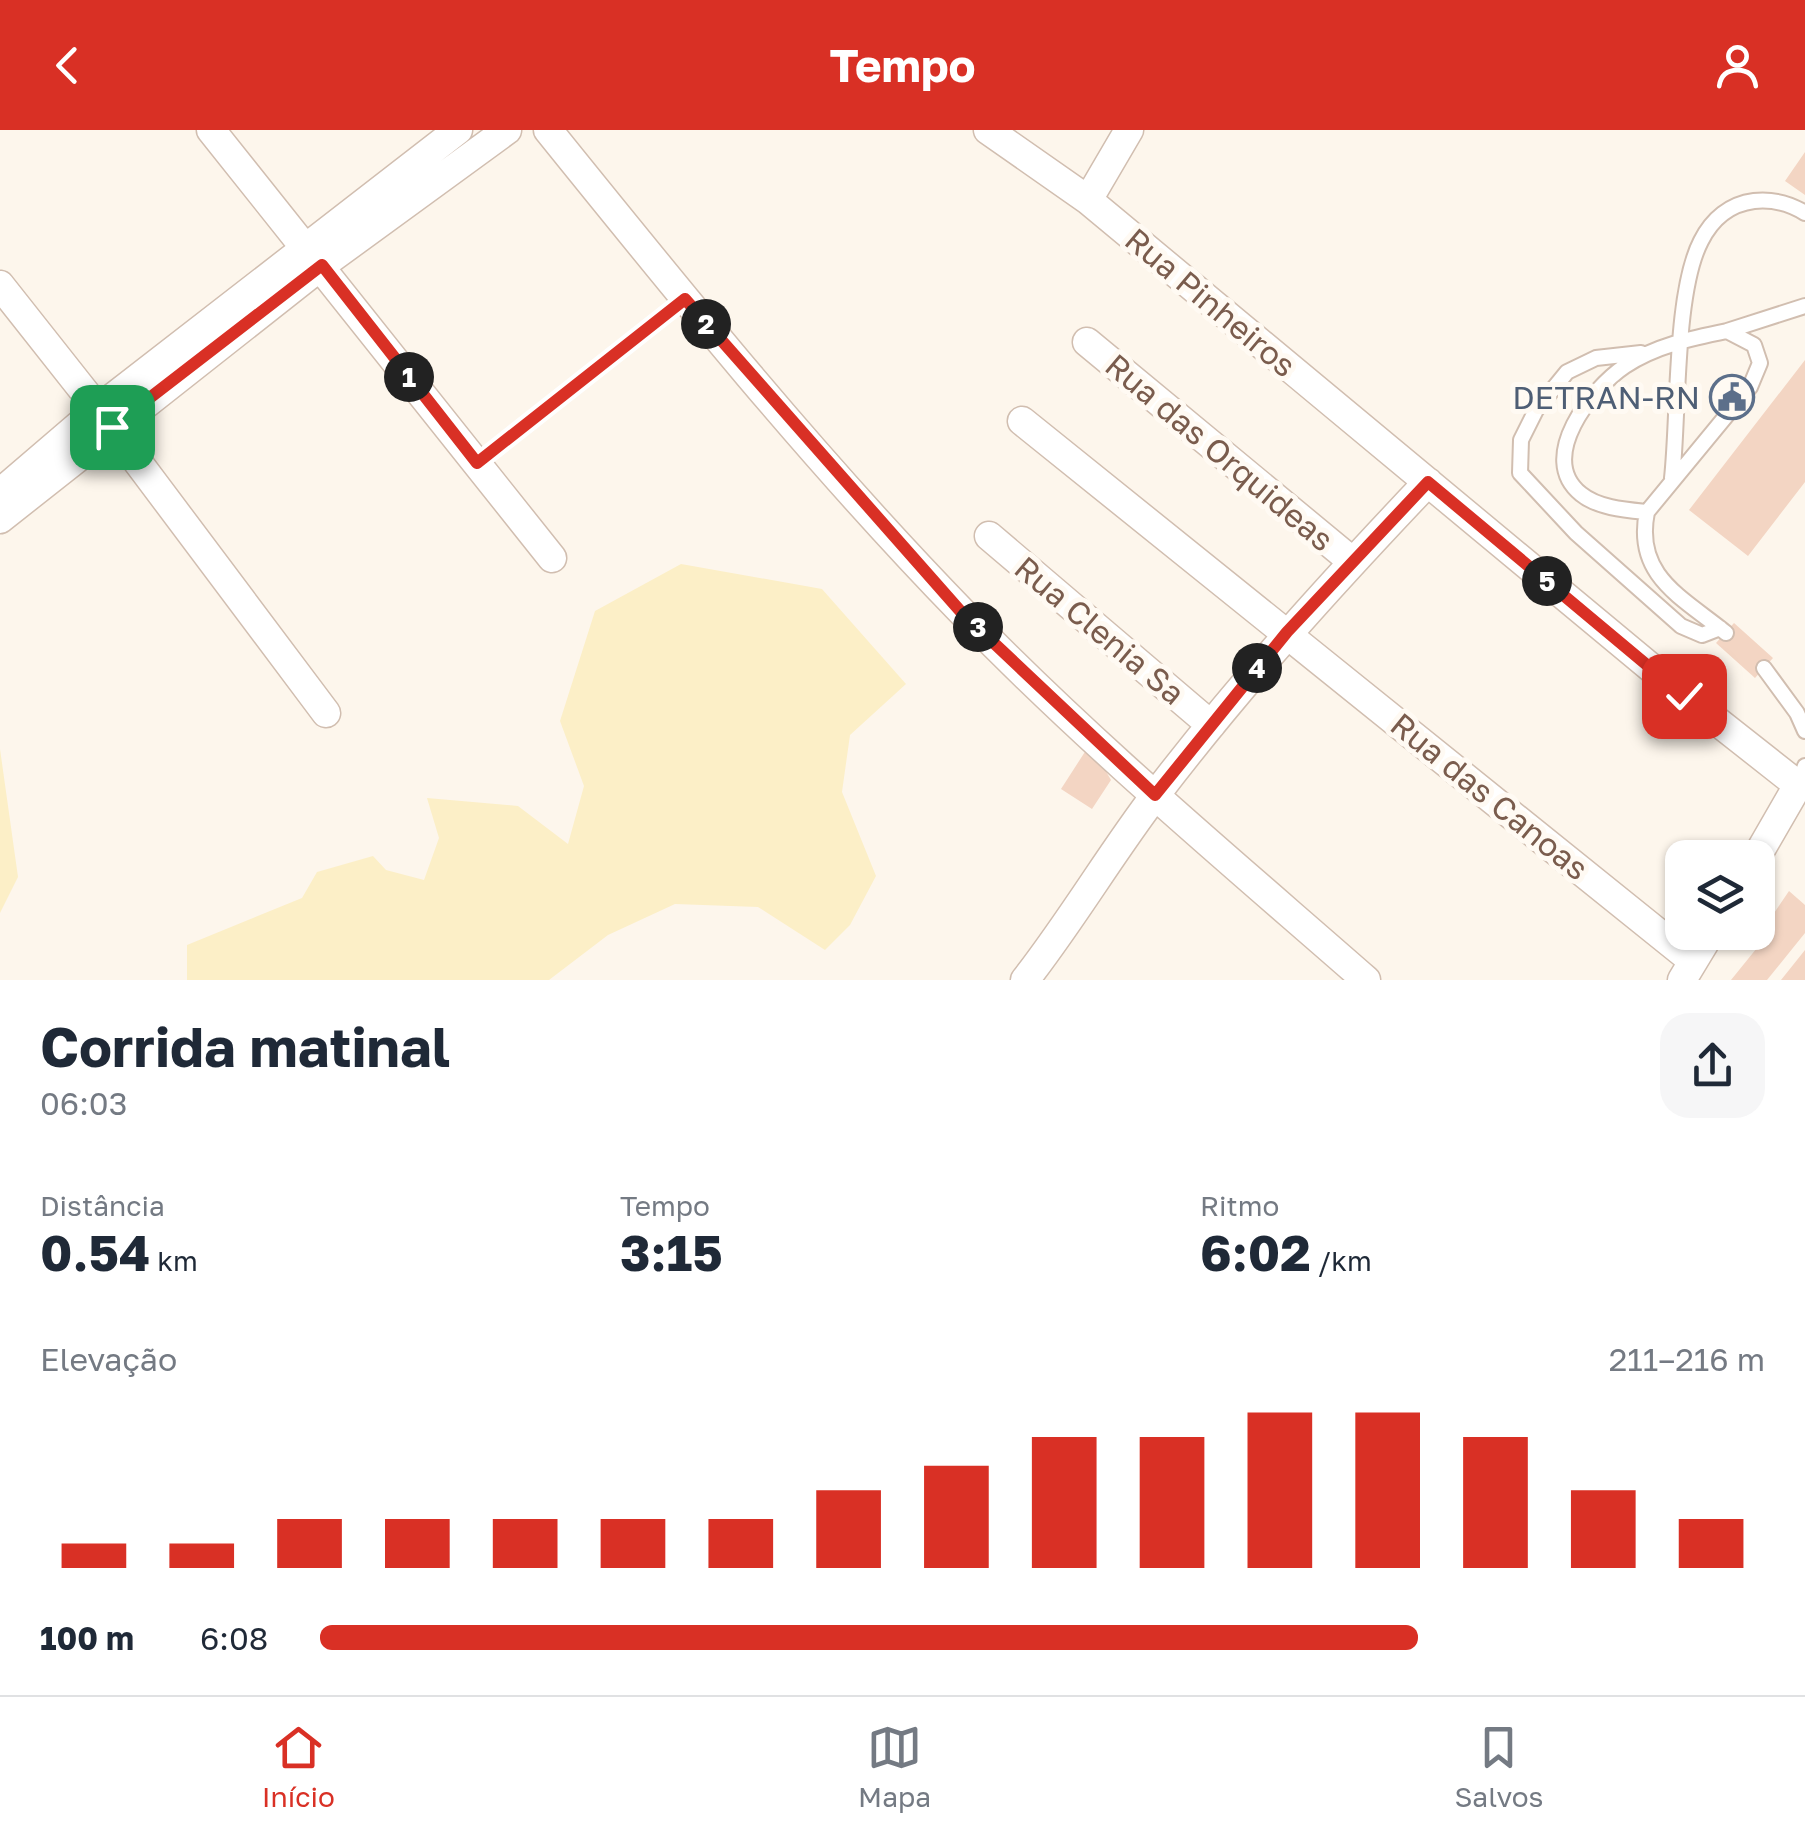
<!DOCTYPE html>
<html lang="pt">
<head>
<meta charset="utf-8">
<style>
  body { margin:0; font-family:"Golos Text",sans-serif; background:#f6f6f7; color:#1f2937; height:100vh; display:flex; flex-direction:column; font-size:38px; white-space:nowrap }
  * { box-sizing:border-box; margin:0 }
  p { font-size:32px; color:#747a83 }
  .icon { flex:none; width:55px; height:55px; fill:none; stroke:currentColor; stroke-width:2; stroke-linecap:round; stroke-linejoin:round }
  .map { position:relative; height:850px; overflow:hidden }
  .drawer { display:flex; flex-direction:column; background:#fff; flex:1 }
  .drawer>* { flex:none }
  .tools { position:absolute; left:1665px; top:710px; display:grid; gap:20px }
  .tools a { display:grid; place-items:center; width:110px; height:110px; border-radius:20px; background:#fff; box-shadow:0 2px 8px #0004; font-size:50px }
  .pin { position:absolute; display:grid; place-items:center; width:85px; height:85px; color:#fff; margin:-42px; border-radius:20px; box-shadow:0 5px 15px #0006 }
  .km { position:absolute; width:50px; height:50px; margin:-25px; border-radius:50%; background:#222; color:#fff; font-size:28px; line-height:50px; text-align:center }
  .round { display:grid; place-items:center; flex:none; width:105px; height:105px; border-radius:30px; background:#f6f6f7 }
  .head { display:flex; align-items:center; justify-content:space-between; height:170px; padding:0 40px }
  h1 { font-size:55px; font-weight:700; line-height:75px }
  .stats { display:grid; grid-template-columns:repeat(3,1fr); gap:15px; height:170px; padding:10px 40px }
  .stats div { display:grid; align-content:center }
  .stats b { font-size:50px; font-weight:700 }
  .stats small { font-size:28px; font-weight:400 }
  .stats p { font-size:28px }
  .chart { height:280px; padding:20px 40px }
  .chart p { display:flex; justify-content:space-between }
  .chart svg { width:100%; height:180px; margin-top:10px; stroke:#d93025; stroke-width:6 }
  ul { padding:0 40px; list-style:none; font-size:32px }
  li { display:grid; grid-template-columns:160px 120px 1fr; align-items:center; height:75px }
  li i { height:25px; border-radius:12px; background:#d93025 }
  header { display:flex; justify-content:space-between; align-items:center; height:130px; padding:0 40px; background:#d93025; color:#fff; font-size:45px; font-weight:700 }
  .tabs { display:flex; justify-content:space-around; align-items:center; height:140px; border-top:2px solid #e0e1e3; background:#fff; font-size:28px; color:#747a83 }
  .tabs a { display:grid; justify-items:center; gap:5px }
  .tabs .current { color:#d93025 }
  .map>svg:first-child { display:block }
  .sand { fill:#fcefc7 }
  .building { fill:#f3d5c3 }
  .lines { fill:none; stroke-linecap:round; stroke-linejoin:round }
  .service-casing { stroke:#d1beb0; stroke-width:18 }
  .minor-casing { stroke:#d1beb0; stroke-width:31 }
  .service { stroke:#fff; stroke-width:14 }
  .minor { stroke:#fff; stroke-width:28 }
  .route-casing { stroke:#fff; stroke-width:20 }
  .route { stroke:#d93025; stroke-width:12 }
  .labels { text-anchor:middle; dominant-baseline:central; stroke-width:10; stroke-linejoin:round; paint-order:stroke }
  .street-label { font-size:32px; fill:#7a5c4d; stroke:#fffaf3 }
  .service-label { font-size:32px; fill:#4e5e75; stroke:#fffaf3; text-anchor:end }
</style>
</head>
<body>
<header><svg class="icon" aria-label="back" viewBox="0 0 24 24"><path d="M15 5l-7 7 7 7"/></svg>Tempo<svg class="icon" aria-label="person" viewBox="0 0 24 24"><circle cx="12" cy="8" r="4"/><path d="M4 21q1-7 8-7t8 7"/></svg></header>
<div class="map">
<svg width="1805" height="850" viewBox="0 0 1805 850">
  <rect width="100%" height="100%" fill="#fdf6ec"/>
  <!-- sand -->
  <path class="sand" d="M681,434L822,459L906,554L850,605L842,662L876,746L850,795L825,820L758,777L675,774L608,805L549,850H187V815L302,768L317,742L373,726L386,740L424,750L439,708L427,668L518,676L568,714L584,656L560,591L595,481Z
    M0,619L18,747L0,783Z"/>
  <!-- building -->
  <path class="building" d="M1805,22V65L1785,51Z
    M1805,230V352L1748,426L1689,380Z
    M1734,493L1773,528L1755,548L1716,513Z
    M1090,614L1111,650L1092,679L1061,659Z
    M1789,761L1805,775V803L1767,850H1731L1765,808L1760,804Z
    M1805,820V850H1781Z"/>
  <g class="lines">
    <defs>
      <path id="service" d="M1727,201L1805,176
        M1641,223L1596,228L1567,242L1536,280L1521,310L1520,343L1576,403L1681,496L1702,505L1720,498
        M477,333L685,169
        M1672,348C1679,286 1674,163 1701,111C1712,89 1730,74 1754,71C1773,69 1789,73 1805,83
        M1647,382C1626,380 1598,378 1581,364C1536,328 1592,258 1625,236C1655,216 1692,208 1727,201L1754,215L1760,233L1750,257L1647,382C1634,446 1682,467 1726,503
        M1764,538L1797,583L1805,601
        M1798,655L1805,636"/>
      <path id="minor" d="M211,0L552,428
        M548,0C681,165 815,331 963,483C1089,613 1229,730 1366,850
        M988,0L1088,70L1685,566L1798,655L1756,728
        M1088,70L1129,0
        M0,155L98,279L326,583
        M1087,212L1353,432
        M1022,291L1693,831
        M0,363L98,279L458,0
        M0,389L322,135L507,0
        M989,406L1211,595
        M1025,850C1072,790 1111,723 1157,663C1241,553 1333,452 1428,352
        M1682,850L1711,802"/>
    </defs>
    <!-- service casing -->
    <use href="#service" class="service-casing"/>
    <!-- minor casing -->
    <use href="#minor" class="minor-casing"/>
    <!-- service -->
    <use href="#service" class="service"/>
    <!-- minor -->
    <use href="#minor" class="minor"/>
  </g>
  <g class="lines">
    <defs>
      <path id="route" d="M112,297L322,135L477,333L685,169L962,483L1155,665L1287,502L1428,352L1684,566"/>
    </defs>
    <!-- route casing -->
    <use href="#route" class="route-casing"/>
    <!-- route -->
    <use href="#route" class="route"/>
  </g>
  <!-- icons -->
  <defs>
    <symbol id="civic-ring" viewBox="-11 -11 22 22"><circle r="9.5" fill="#fffaf3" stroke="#5c6f8a" stroke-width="1.5"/><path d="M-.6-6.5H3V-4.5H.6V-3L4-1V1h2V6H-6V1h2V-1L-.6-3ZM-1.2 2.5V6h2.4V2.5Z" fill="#5c6f8a"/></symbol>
  </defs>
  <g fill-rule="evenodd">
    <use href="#civic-ring" x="1707" y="242" width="50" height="50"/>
  </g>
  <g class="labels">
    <!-- street labels -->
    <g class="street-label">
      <text transform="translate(1211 172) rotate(40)">Rua Pinheiros</text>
      <text transform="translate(1220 322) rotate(40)">Rua das Orquideas</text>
      <text transform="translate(1100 500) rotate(40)">Rua Clenia Sa</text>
      <text transform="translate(1490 666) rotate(39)">Rua das Canoas</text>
    </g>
    <!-- service labels -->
    <g class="service-label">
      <text x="1700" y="267">DETRAN-RN</text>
    </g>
  </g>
</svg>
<div class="tools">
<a><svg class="icon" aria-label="layers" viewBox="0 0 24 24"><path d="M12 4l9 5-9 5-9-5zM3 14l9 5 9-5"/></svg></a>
</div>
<div class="pin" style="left:112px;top:297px;background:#1e9e55"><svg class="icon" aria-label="arrive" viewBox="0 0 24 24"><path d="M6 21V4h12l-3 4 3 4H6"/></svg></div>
<div class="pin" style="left:1684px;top:566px;background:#d93025"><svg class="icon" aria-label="check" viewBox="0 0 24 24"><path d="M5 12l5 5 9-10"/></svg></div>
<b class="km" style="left:409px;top:247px">1</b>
<b class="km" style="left:706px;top:194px">2</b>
<b class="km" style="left:978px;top:497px">3</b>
<b class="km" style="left:1257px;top:538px">4</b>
<b class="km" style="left:1547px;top:451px">5</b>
</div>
<section class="drawer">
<div class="head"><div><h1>Corrida matinal</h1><p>06:03</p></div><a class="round"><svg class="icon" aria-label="share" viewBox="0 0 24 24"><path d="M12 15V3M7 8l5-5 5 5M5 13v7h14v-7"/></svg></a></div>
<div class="stats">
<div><p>Distância</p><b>0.54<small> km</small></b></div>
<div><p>Tempo</p><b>3:15</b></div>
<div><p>Ritmo</p><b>6:02<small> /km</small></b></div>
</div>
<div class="chart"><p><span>Elevação</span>211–216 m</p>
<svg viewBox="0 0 160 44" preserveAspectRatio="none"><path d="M5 44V38M15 44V38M25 44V32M35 44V32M45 44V32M55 44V32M65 44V32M75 44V25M85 44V19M95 44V12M105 44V12M115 44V6M125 44V6M135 44V12M145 44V25M155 44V32"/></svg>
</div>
<ul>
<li><b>100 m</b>6:08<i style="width:76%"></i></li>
</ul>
</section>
<nav class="tabs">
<a class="current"><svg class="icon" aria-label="home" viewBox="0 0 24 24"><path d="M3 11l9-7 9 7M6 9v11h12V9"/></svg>Início</a>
<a><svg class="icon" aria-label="map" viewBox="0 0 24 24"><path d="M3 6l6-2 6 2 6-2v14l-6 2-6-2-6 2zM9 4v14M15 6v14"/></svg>Mapa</a>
<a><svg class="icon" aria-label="saved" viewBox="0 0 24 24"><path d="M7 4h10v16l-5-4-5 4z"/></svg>Salvos</a>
</nav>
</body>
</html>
